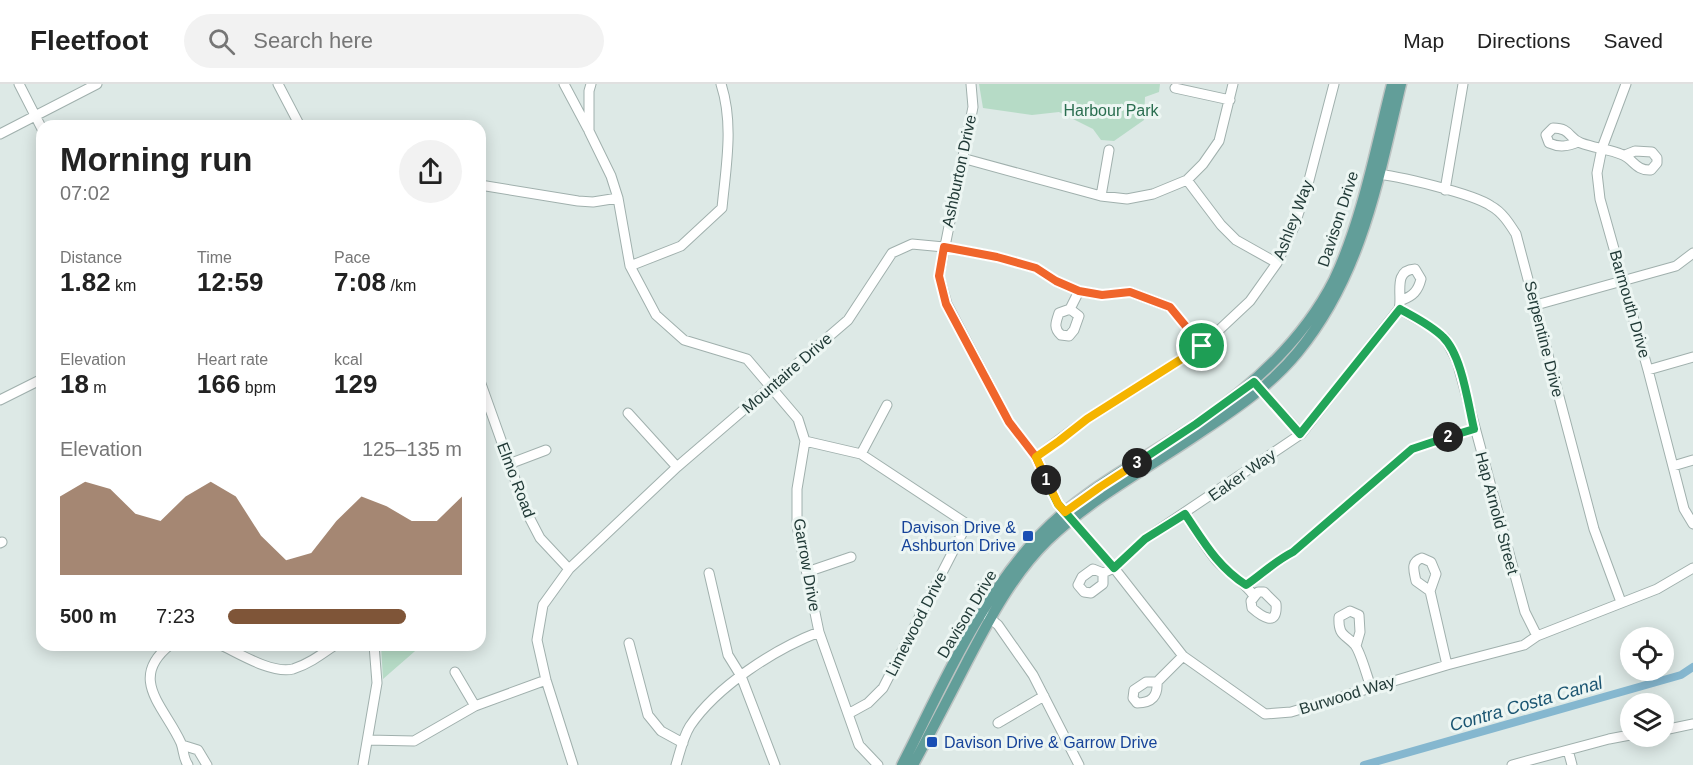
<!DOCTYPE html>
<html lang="en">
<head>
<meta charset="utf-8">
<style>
  body { margin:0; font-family:Arial,sans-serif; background:#f2f2f2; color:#222; height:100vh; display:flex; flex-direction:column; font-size:22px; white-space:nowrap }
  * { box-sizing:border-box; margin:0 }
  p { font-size:20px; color:#767676 }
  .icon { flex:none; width:33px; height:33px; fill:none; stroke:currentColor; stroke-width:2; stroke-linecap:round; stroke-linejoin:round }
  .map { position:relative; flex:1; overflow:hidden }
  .side { position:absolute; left:36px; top:36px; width:450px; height:531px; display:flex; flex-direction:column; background:#fff; border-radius:18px; box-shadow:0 3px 15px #0003 }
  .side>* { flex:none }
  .controls { position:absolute; left:1620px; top:543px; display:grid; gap:12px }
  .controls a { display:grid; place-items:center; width:54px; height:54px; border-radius:50%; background:#fff; box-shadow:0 3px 15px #0003; font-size:30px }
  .pin { position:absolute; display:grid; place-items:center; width:51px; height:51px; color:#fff; margin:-26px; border:3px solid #fff; border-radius:50%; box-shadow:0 2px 6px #0007 }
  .km { position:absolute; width:30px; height:30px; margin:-15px; border-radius:50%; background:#222; color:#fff; font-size:16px; line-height:30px; text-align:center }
  .round { display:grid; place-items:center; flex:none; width:63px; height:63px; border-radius:32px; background:#f2f2f2 }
  .headline { display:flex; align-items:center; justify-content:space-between; height:102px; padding:0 24px }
  h1 { font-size:33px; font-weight:700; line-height:45px }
  .metrics { display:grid; grid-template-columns:repeat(3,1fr); gap:9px; height:102px; padding:6px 24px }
  .metrics div { display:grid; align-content:center }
  .metrics b { font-size:26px; font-weight:700 }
  .metrics small { font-size:16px; font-weight:400 }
  .metrics p { font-size:16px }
  .chart { height:168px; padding:12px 24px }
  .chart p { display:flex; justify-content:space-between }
  .chart svg { width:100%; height:108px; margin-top:6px; fill:#7f5538; opacity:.7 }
  ul { padding:0 24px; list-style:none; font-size:20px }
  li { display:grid; grid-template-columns:96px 72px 1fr; align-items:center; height:45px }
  li i { height:15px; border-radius:8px; background:#7f5538 }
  header { display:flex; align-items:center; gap:36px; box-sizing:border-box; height:84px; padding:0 30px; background:#fff; border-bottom:2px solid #e0e0e0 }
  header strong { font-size:28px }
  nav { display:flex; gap:33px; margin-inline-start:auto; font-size:21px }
  .search { width:420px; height:54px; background:#f2f2f2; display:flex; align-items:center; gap:15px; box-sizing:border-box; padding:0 21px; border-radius:33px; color:#767676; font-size:22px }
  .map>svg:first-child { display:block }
  .green { fill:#b6dbc6 }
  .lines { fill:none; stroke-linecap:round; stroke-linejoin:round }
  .canal { stroke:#85b7cf; stroke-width:8 }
  .minor-casing { stroke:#a0b0ad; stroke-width:11 }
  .major-casing { stroke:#bcc3c2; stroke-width:13 }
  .minor { stroke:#fff; stroke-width:9 }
  .major { stroke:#629e99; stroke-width:10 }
  .split-1-casing { stroke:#fff; stroke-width:12 }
  .split-2-casing { stroke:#fff; stroke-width:12 }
  .split-3-casing { stroke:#fff; stroke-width:12 }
  .split-4-casing { stroke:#fff; stroke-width:12 }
  .split-1 { stroke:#f0652b; stroke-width:8 }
  .split-2 { stroke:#22a559; stroke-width:8 }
  .split-3 { stroke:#22a559; stroke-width:8 }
  .split-4 { stroke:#f5b400; stroke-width:8 }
  .transit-dot { fill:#1a4fb4; stroke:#edf6f3; stroke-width:2 }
  .labels { text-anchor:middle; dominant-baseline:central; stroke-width:6; stroke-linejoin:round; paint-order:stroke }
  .park-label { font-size:16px; fill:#2a6e50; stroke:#edf6f3 }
  .street-label { font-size:16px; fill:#1f3835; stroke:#edf6f3 }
  .transit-label { font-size:16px; fill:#164399; stroke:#edf6f3; text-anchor:end }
  .water-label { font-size:18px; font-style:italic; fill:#1b5572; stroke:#edf6f3 }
</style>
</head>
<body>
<header>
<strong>Fleetfoot</strong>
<div class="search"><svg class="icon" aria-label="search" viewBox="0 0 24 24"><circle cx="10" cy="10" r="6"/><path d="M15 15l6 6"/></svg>Search here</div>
<nav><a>Map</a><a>Directions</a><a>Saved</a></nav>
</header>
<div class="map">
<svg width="1693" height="681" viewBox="0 0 1693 681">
  <rect width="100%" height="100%" fill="#dde9e6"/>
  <!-- green -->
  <path class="green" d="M979,0H1160L1159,8L1145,13L1144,36L1114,57L1101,56L1093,45L1059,28L1032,31L983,24Z
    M381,561H422L383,595Z"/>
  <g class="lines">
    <!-- canal -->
    <path class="canal" d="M1364,681L1681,591L1693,583"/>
    <defs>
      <path id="minor" d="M19,0L42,45
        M278,0L300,42
        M564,0L588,45
        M591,0L589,7V47L611,92L618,114L630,182L656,231L684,256L747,275L798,335L805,357L797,405V442L819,548L859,661L878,681
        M971,0L973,23L939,192L947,220L1009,338L1036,373L1058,420L1114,484L1183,572L1265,630L1291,628L1447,581L1524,561L1537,552L1657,505L1693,484
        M1626,0L1602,64L1597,89L1600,115L1648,286L1684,425L1693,440
        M1175,4L1230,16
        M0,50L97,0
        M1578,58C1568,62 1560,64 1549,59L1546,51L1553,44C1571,44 1568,54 1581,59C1594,64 1609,65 1623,71C1634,76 1636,87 1651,86L1657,79V74L1652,68L1635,67L1625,71
        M962,74L1101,112L1127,115L1153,110L1187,96L1203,80L1219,57L1233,0
        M1374,90C1396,91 1474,110 1491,122C1502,128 1509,139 1516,150L1594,445L1621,518
        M1187,96L1221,141L1236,156L1277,179
        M480,101L578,117L593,118L618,114
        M1445,106L1463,0
        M1101,112L1109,66
        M630,182L681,162L722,124C726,82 734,40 721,0
        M1536,221L1676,182L1693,169
        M1070,225L1079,232L1074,246L1069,252L1061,251C1053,244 1056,238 1059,229L1070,225L1079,207
        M1399,225L1431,243L1445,254L1457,277L1525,528L1537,552
        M1648,286L1693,273
        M480,297L527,429L540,454L569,485
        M1257,302L1301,350
        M0,316L42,295
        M628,329L677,383
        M805,357L861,370L967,440L883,604L868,619L848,630
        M861,370L887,321
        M1036,373L1087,335L1202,262L1250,217L1277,179L1294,143L1308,100L1334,0
        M509,380L546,366
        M1673,382L1693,376
        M1185,430C1195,445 1205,463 1217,477C1229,490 1244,497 1254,512
        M0,459L2,458
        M807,488L851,473
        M709,489L728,571L741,592L775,681
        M1103,489V500L1091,509L1084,508L1078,501L1082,493L1093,485L1103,489L1114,484L1145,455L1301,350L1399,225C1403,212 1392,186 1415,185L1421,195C1418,207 1413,212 1402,216
        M1246,501C1262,490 1275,477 1293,468L1412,365L1474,345
        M1430,507L1416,497C1414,487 1410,478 1422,474L1431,478L1436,490L1430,507L1447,581
        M1258,508H1264L1276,520C1278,544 1261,532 1252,524L1251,517Z
        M987,532L998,541L1033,591L1079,681
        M629,559L648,631L661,647L683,659
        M170,561C127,595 165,623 181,659C184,667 183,674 188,681
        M221,561C240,570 272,590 293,585C309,580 322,570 335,561
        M1356,562L1360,548L1359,531L1350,527L1339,533C1338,552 1345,550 1355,561C1361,569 1367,593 1371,603
        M455,588L475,622
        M1157,598C1158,612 1152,619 1137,619L1133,614L1134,606L1146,598H1157L1183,572
        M998,639L1044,612
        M1664,646L1693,640
        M368,656L414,657L475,622L546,596
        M182,661L198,666L207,681
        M1568,666L1572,681
        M363,681L377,599L374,561
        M573,681L546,596L537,556L543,521L569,485L677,383L848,236L892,169L912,160L944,163L997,173L1036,184L1056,197L1079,207L1102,211L1130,208L1170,223L1202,262
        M676,681C680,668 683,653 690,642C717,602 775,565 819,548
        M1512,681L1609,655L1630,651"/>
      <path id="major" d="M902,681C942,603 978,517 1039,452C1082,406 1142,376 1194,342C1251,304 1303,257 1334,196C1362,137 1376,63 1392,0
        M913,681C932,646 950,611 968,576C990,534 1013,490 1048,456C1094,412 1152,382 1204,346C1237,324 1272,300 1298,268C1362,190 1378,96 1401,0"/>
    </defs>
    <!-- minor casing -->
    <use href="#minor" class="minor-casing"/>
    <!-- major casing -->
    <use href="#major" class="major-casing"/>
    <!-- minor -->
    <use href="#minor" class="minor"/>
    <!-- major -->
    <use href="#major" class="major"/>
  </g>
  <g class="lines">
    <defs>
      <path id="split-1" d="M1046,396L1036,373L1009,338L946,220L939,192L944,163L997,173L1036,184L1056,197L1079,207L1102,211L1130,208L1170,223L1202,262"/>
      <path id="split-2" d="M1046,396L1058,420L1114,484L1145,455L1185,430C1204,458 1217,482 1246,501C1262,490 1275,477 1293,468L1412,365L1448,353"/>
      <path id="split-3" d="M1137,379L1196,340L1254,298L1300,350L1400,225C1414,233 1431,241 1443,253C1462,271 1468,320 1474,345L1448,353"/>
      <path id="split-4" d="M1137,379L1100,403L1065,428L1058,420L1036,373L1059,357L1087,335L1202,262"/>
    </defs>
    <!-- split-1 casing -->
    <use href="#split-1" class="split-1-casing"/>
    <!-- split-2 casing -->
    <use href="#split-2" class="split-2-casing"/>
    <!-- split-3 casing -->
    <use href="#split-3" class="split-3-casing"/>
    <!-- split-4 casing -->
    <use href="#split-4" class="split-4-casing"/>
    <!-- split-1 -->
    <use href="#split-1" class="split-1"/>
    <!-- split-2 -->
    <use href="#split-2" class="split-2"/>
    <!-- split-3 -->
    <use href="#split-3" class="split-3"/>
    <!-- split-4 -->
    <use href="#split-4" class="split-4"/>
  </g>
  <!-- markers -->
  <g class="transit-dot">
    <rect x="1022" y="446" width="12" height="12" rx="3"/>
    <rect x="926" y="652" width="12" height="12" rx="3"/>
  </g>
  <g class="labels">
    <!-- park labels -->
    <g class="park-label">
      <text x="1111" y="26">Harbour Park</text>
    </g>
    <!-- street labels -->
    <g class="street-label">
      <text transform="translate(959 87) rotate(-78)">Ashburton Drive</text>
      <text transform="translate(1338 135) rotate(-72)">Davison Drive</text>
      <text transform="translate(1293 136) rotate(-69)">Ashley Way</text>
      <text transform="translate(1630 220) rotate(74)">Barmouth Drive</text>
      <text transform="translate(1544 255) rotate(76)">Serpentine Drive</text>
      <text transform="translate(787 289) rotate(-41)">Mountaire Drive</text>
      <text transform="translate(1242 391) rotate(-35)">Eaker Way</text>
      <text transform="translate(516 396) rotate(69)">Elmo Road</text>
      <text transform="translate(1497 429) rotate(75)">Hap Arnold Street</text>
      <text transform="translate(807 481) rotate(80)">Garrow Drive</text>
      <text transform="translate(967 530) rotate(-59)">Davison Drive</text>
      <text transform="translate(916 540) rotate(-63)">Limewood Drive</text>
      <text transform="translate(1347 611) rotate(-17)">Burwood Way</text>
    </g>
    <!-- transit labels -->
    <g class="transit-label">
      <text x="1016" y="443">Davison Drive &amp;<tspan x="1016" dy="18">Ashburton Drive</tspan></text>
      <text x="944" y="658" text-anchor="start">Davison Drive &amp; Garrow Drive</text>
    </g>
    <!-- water labels -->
    <g class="water-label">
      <text transform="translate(1526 620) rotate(-16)">Contra Costa Canal</text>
    </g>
  </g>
</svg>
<div class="controls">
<a><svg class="icon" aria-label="locate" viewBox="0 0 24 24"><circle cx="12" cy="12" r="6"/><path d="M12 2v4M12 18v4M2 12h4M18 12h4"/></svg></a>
<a><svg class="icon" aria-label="layers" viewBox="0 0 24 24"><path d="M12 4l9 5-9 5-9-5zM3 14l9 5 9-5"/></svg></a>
</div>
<div class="pin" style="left:1202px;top:262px;background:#1e9e55"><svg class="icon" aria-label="arrive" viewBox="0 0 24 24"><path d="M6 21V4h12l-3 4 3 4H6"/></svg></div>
<b class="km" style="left:1046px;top:396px">1</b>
<b class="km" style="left:1448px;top:353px">2</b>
<b class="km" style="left:1137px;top:379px">3</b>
<section class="side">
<div class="headline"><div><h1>Morning run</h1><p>07:02</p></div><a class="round"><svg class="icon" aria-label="share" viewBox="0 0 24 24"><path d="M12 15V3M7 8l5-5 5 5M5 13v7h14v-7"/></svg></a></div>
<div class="metrics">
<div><p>Distance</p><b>1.82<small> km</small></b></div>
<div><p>Time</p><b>12:59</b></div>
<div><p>Pace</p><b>7:08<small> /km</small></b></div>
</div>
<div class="metrics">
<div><p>Elevation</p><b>18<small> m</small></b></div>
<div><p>Heart rate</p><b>166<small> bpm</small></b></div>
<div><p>kcal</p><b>129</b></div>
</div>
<div class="chart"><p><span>Elevation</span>125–135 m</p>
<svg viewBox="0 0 160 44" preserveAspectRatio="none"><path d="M0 44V12L10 6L20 9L30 19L40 22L50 12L60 6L70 12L80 28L90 38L100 35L110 22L120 12L130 16L140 22L150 22L160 12V44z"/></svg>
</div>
<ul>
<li><b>500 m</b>7:23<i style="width:76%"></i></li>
</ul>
</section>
</div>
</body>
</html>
